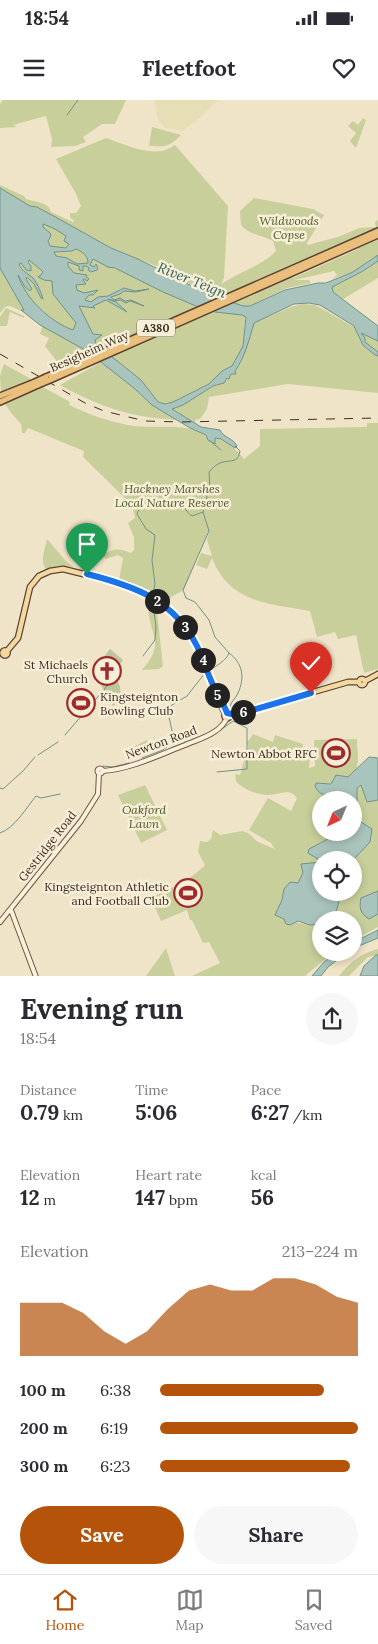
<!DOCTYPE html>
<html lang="en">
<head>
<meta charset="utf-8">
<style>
  body { margin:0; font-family:Lora,serif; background:#f7f7f7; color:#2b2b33; height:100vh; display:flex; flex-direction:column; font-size:19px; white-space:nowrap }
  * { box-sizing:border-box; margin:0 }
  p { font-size:16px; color:#7c7c81 }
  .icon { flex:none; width:28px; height:28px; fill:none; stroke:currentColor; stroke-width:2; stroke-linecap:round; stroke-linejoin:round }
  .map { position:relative; height:876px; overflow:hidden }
  .sheet { display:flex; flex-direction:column; background:#fff; flex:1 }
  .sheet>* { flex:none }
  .needle { width:32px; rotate:223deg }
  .tools { position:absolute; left:312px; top:691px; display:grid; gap:10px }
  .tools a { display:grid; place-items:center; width:50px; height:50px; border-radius:50%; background:#fff; box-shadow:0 2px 8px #0003; font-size:25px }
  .pin { position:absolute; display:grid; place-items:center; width:42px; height:42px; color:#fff; margin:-51px -21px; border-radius:50% 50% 50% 0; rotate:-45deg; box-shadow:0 0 5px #0007 }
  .pin .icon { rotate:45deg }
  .km { position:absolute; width:25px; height:25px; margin:-12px; border-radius:50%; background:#222; color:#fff; font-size:14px; line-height:25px; text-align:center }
  .round { display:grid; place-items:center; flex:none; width:52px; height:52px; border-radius:26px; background:#f7f7f7 }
  .overview { display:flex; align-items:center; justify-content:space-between; height:85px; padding:0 20px }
  h1 { font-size:28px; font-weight:700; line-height:38px }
  .metrics { display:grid; grid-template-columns:repeat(3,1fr); gap:8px; height:85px; padding:5px 20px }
  .metrics div { display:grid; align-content:center }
  .metrics b { font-size:21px; font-weight:700 }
  .metrics small { font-size:14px; font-weight:400 }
  .metrics p { font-size:14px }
  .chart { height:140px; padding:10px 20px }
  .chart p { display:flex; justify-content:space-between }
  .chart svg { width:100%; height:90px; margin-top:5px; fill:#b45309; opacity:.7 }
  .primary-button { display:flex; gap:10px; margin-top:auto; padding:10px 20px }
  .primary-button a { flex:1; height:58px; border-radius:30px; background:#b45309; color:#fff; font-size:20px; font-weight:700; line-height:58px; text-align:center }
  .primary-button a+a { background:#f7f7f7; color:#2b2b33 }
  ul { padding:0 20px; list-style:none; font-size:16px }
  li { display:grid; grid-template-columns:80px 60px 1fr; align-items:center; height:38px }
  li i { height:12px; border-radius:6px; background:#b45309 }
  .status { display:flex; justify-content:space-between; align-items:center; height:35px; padding:0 25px; background:#fff; direction:ltr }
  .status svg { height:14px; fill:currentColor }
  header { display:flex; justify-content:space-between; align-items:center; height:65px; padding:0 20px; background:#fff; font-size:22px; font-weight:700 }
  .menu { display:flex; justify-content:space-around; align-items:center; height:70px; border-top:1px solid #e1e1e2; background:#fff; font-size:14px; color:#7c7c81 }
  .menu a { display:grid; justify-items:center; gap:2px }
  .menu .current { color:#b45309 }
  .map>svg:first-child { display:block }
  .farmland { fill:#e6deb5 }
  .green { fill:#c9cf9b }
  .cemetery { fill:#bfc49a }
  .water { fill:#a9c4bc; stroke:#6f938a; fill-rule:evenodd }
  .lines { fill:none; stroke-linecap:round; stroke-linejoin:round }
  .stream { stroke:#6f938a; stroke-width:1 }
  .secondary-casing { stroke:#6f573f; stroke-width:6 }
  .primary-casing { stroke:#5b4430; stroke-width:7 }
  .trunk-casing { stroke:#5b4430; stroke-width:8 }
  .secondary { stroke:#faf1dc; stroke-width:4 }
  .primary { stroke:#f3d9a0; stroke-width:4.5 }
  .trunk { stroke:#eabe7c; stroke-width:5 }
  .rail { stroke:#3d2e20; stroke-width:1; stroke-dasharray:9 9; stroke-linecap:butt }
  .trunk-bridge-casing { stroke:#5b4430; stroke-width:8; stroke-linecap:butt }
  .trunk-bridge { stroke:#eabe7c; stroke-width:5 }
  .route-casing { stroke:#fff; stroke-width:10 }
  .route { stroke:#1a73e8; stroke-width:6 }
  .labels { text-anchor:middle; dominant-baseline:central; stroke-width:5; stroke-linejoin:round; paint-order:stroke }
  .shield { fill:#f7eed8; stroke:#756857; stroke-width:1 }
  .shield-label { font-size:11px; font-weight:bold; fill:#3d2e20 }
  .park-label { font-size:12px; font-style:italic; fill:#4d5a26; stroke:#f7eed8 }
  .street-label { font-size:12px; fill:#3d2e20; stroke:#f7eed8 }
  .poi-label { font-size:12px; fill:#3d2e20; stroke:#f7eed8; text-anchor:end }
  .water-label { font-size:14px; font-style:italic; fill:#2f5d5a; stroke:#f7eed8 }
</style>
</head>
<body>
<div class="status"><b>18:54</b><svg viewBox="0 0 49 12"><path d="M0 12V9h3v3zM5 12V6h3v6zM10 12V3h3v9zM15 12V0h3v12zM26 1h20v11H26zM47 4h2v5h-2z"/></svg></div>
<header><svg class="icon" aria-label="menu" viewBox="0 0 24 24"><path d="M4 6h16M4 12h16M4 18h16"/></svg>Fleetfoot<svg class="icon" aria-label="heart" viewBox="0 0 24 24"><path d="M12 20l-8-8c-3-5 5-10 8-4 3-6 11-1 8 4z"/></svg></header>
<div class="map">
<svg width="378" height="877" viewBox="0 0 378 877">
  <rect width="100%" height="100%" fill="#f0e4c8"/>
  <!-- farmland -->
  <path class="farmland" d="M154,0H218L203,15L183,31L165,28L158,19Z"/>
  <!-- green -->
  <path class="green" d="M2,0H126L115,24H102L83,37L86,42L75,46L51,47L52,39L46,16L13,25L17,27L0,28V5Z
    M363,18L366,20L356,48L350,41L356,33L348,26L353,21L358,25Z
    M152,27L181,35C169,47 165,47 149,46Z
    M106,38C127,45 156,60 175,45L228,106L224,178L221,184C239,172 262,166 276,151L273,141C262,135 249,135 241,125L240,111L254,98L313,109L324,115L307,143L308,145L341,136L359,128L376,127L375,122L378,120V129L228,195L269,186L270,187L280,183L289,177L293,178L356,150L362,144L378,137V155L353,172L332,179L337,175L334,171L294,180H309L311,183L287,188L250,206H243L208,194L161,168L111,148L0,95V85L24,96L26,99C35,102 49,102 51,112L73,122L74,120L70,118V113H76L81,106L75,92L56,59Z
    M0,104L68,132L93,159L115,168L163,192L196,206L215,212L242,215L247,217L245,220L243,246L232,266L222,271L209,284L173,302L165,304L158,302L141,280L115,260L95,258L86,251L58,263L45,246L49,238L40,234L43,225H40L28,214L10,206L5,207L0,213Z
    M378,161V178L343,199L333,192L332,187L334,185L363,171Z
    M302,204L315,205L321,208L378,241V293L288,284L209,297L207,309L200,319L195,320L196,324L171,309L183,305L213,286L219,285L241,262L254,223L291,207Z
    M6,208L24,216V218L10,212L7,226H0V217Z
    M101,262L135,289L152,305L177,320C130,317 102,308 60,285Z
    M4,264L31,279L1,292L0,276Z
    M43,287L70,302L69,305C88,314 107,321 128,325C160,331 189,318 215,343V338C228,341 236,349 244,359L260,346V329L367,327V323H378V569L364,573L356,535L338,539L335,532L317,537L310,511C270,504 229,503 212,458L207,469L196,465L201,453L212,456L207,440L209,430L184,490L171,497L168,501H162L139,487L119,480L123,458L118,455L106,459L103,455C113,448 120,448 131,453L134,450V437L128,423L135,418L132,405L83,357L84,351L28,328L25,333H22L21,324L12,314L5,304Z
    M47,439L66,461L74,467L63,466L47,470C39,463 45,449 47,439Z
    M149,501L156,503L163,566L159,569L142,570C169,540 145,533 149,501Z
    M253,634L273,642L275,635L303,644V647L308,650V655L310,656L309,668L315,666L314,640L357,639C357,647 359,659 357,667C353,683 330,684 317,683L336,695L338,700H321V732L339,733L319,743L308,753L316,757L321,762C309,764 303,772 298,783L290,782L284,789L282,800L275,815C287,821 305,826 319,824L321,826V852L333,853L307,874L306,876H192L220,863L209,842L203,843L192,820H190L187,810L161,821L151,798C172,787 188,782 205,765L198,752L200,741L207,742L211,739L213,730L220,735L242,731L248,733L258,742L275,749L271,743L249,730L268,698L291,711L297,698C290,687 278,695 268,695C258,695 242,689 236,681L235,674L240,675L248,647L247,643Z
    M147,640L152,650L138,657L133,647Z
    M145,685L167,730L141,743L118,695Z
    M362,685L367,702L378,700V791L362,798L378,814V827L354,840V820H334L341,793L354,792L353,760L370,742L361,722L354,725V708L357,705V688Z
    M166,848L175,876H146Z
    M378,849V855L368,857L349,876L338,877C349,863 361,853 378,849Z"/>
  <!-- cemetery -->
  <path class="cemetery" d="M110,549L123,560L114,573C118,581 122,588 120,597L118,596L115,598L116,603L113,606L93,571Z"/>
  <!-- water -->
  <path class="water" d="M0,88L30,106L37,107L50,114L111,148L138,159L208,194L243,206H250L285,190L318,183H326L353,172L378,155V161L363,171L332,187L333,192L378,226V241L361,233L365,238V242L378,252V256L375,255L363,245L354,226L320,205L309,203L294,204L254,223C249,240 245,257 235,271L236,274H231L229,279L227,278L224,283L213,286L183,305L172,309L201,327L220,330C224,338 233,338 237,346L235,348L221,339L215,338V344L208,340L206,335L190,328L152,305L135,289L87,251L40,225L21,210H24L0,168ZM43,124L55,129L66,136L64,141L69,144L66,148L50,146L48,141L51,136L50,133L43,127ZM76,149C83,152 88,156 88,163L77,164L67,158L56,156L54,152L72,151ZM93,159L108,167L115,168L163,192L196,206L215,212L242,215L246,217L243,246L232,266L222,271L209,284L173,302L165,304L158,302L141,280L96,244L95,240L102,235L93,234L79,206L95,208L93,206L106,200L127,212L116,202L108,199L114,201L120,200L126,203L130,201L144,206L131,200L125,201L120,198L114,200L111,197L120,194L124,191L136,192L149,189L135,191L124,188L108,196L98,197L91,202L85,200L89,195H93L98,190L84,193L77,190L76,185L86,184L83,180L84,179L87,181L89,179L86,177L87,175L74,173L68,166V162L79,166V170L83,171V166H86L89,168L88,170L91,172L97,170L98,168L96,164L94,167L90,165ZM29,160L40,169L43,172L41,175L38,177L44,180L52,181L53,194L76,223L73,230C50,222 25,198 18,175L25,187L30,191L32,189L26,179L27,177L34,184L41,198L43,199C41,192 38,185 34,179C28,173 22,172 19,164L21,163L26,170L31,171V166L28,162Z
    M369,657L378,658V700L367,702L361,685L357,688V705L354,708V700H338L336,695C326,695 319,696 315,686L316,683L331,684L336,675L348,677Z
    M361,722L372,729L370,742L353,760L321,761L308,753L309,749L339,733L354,732V725Z
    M321,762V792L341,793L334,820H321V826L319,824L310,825L298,821L290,825L286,824L284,819L275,815L282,800L284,789L290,782L298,783L303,773L301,764Z
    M378,791V814L369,819C360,813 359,808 361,798Z
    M378,830V838L354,848V842Z
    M336,853H346L328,867L321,876H312L324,862Z
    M376,855H378V876H360L364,866Z"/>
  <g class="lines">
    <!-- stream -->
    <path class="stream" d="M67,15L78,0
      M210,341L221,350
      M153,494L155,484L152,460L155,435L146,429L137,414C143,399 152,401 166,403C170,403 174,402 178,403C184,405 187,413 192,416L203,412
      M229,553C243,563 245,578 238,593C236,598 232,600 230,606
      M143,556L155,540L156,527L153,503
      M210,570C216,566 227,560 229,553L215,537L209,520L199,507L195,502L186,498L183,490L209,431L203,412L208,392L210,389L209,372C212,368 218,363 223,362C232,360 238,363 240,351L235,346
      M104,590L113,577
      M215,634L233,621L247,628V669L217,672
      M65,635L102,592
      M38,655L58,642
      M142,658L163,650L173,642V635L167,608L187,596L205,573
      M103,666L113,667L129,663
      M0,688L3,689L23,671L35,657
      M0,733C15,728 26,708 36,696L41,698L60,694"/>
    <defs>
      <path id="secondary" d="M97.5 671a2.5 2.5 0 1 1 5 0a2.5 2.5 0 1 1-5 0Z
        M103,671C131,669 159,655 185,645C194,641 205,638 214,632C219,629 224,624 227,618
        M11,810L36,877
        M0,822L81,721L98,694L99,673"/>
      <path id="primary" d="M2.5 553a2.5 2.5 0 1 1 5 0a2.5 2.5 0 1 1-5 0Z
        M7,551L18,538L30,487L39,476L50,471L63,469L128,485L155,499L170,511L186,528L196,545L225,614
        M359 582a3 3 0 1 1 6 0a3 3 0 1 1-6 0Z
        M365,581L378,574
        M224.5 616a2.5 2.5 0 1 1 5 0a2.5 2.5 0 1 1-5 0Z
        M230,616L348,582H359"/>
      <path id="trunk" d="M46,277L378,131
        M50,280L378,135
        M0,296L35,282
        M0,302L38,285"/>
    </defs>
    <!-- secondary casing -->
    <use href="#secondary" class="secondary-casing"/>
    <!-- primary casing -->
    <use href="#primary" class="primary-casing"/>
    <!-- trunk casing -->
    <use href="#trunk" class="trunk-casing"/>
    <!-- secondary -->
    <use href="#secondary" class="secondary"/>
    <!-- primary -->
    <use href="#primary" class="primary"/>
    <!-- trunk -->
    <use href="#trunk" class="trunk"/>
    <!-- rail -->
    <path class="rail" d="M0,254L85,303L104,311L145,321L181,322L378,318"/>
    <defs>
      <path id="trunk-bridge" d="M35,282L46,277
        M38,285L50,280"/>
    </defs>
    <!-- trunk-bridge casing -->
    <use href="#trunk-bridge" class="trunk-bridge-casing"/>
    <!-- trunk-bridge -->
    <use href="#trunk-bridge" class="trunk-bridge"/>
  </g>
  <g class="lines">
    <defs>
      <path id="route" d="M87,474C134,486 173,499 197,546C203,559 207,572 213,585C217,595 224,604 227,613L236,615L311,593"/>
    </defs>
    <!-- route casing -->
    <use href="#route" class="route-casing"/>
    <!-- route -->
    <use href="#route" class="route"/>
  </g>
  <!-- icons -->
  <defs>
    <symbol id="church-ring" viewBox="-11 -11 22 22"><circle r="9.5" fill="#f7eed8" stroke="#9e2a2b" stroke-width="1.5"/><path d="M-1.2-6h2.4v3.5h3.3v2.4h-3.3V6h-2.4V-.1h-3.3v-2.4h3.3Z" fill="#9e2a2b"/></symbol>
    <symbol id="stadium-ring" viewBox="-11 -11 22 22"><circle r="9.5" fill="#f7eed8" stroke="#9e2a2b" stroke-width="1.5"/><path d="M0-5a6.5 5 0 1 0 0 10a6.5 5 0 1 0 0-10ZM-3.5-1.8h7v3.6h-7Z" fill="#9e2a2b"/></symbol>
  </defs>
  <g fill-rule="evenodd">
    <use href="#church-ring" x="91" y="555" width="32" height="32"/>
    <use href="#stadium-ring" x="65" y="587" width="32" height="32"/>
    <use href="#stadium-ring" x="320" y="637" width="32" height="32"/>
    <use href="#stadium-ring" x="172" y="777" width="32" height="32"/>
  </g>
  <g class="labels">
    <!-- shield labels -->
    <rect class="shield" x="137" y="219.5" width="38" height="17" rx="4"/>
    <g class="shield-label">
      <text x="156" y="228">A380</text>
    </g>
    <!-- park labels -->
    <g class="park-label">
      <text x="289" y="120">Wildwoods<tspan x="289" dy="14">Copse</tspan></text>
      <text x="172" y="388">Hackney Marshes<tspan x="172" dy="14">Local Nature Reserve</tspan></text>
      <text x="144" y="709">Oakford<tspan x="144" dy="14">Lawn</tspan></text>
    </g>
    <!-- street labels -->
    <g class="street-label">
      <text transform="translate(89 251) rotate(-24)">Besigheim Way</text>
      <text transform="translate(161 642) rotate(-20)">Newton Road</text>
      <text transform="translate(47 746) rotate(-52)">Gestridge Road</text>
    </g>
    <!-- poi labels -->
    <g class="poi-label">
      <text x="88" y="564">St Michaels<tspan x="88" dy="14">Church</tspan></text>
      <text x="100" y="596" text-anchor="start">Kingsteignton<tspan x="100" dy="14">Bowling Club</tspan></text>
      <text x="317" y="653">Newton Abbot RFC</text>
      <text x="169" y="786">Kingsteignton Athletic<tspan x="169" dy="14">and Football Club</tspan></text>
    </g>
    <!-- water labels -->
    <g class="water-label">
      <text transform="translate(192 180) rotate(22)">River Teign</text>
    </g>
  </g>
</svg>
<div class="tools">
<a><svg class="needle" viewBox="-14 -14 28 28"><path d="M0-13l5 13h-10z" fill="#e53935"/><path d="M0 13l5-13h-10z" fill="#7c7c81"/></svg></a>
<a><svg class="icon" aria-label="locate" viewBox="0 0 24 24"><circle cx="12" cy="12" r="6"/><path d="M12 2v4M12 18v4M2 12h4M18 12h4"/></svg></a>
<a><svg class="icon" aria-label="layers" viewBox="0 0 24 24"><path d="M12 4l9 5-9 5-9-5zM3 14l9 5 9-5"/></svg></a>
</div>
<div class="pin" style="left:87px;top:474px;background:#1e9e55"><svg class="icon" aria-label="arrive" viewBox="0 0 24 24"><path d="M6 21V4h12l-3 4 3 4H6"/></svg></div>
<div class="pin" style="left:311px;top:593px;background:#d93025"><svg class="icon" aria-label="check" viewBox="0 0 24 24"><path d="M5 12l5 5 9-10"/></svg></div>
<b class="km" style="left:157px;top:501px">2</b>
<b class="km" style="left:185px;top:527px">3</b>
<b class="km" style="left:203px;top:560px">4</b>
<b class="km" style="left:217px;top:595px">5</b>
<b class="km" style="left:243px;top:612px">6</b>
</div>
<section class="sheet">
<div class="overview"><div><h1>Evening run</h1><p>18:54</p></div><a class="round"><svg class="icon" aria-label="share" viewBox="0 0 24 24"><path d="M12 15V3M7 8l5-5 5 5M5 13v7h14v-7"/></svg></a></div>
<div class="metrics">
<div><p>Distance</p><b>0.79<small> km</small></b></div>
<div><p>Time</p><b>5:06</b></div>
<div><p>Pace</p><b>6:27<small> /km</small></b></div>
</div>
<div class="metrics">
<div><p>Elevation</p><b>12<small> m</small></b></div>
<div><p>Heart rate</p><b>147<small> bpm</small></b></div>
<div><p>kcal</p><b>56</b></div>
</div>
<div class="chart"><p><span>Elevation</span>213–224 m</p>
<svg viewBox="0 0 160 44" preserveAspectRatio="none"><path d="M0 44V18L10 18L20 18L30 23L40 32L50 38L60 32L70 21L80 12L90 9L100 12L110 12L120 6L130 6L140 9L150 15L160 18V44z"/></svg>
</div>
<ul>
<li><b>100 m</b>6:38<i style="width:83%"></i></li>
<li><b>200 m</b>6:19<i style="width:100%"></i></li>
<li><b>300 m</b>6:23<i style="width:96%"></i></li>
</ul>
<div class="primary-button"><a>Save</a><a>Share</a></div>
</section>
<nav class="menu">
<a class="current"><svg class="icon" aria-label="home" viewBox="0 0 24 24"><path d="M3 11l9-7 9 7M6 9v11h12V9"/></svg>Home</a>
<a><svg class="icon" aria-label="map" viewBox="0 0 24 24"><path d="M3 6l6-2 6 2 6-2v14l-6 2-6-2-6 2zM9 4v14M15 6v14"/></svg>Map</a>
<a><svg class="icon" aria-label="saved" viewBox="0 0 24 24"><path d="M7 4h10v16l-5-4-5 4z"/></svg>Saved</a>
</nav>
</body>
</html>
